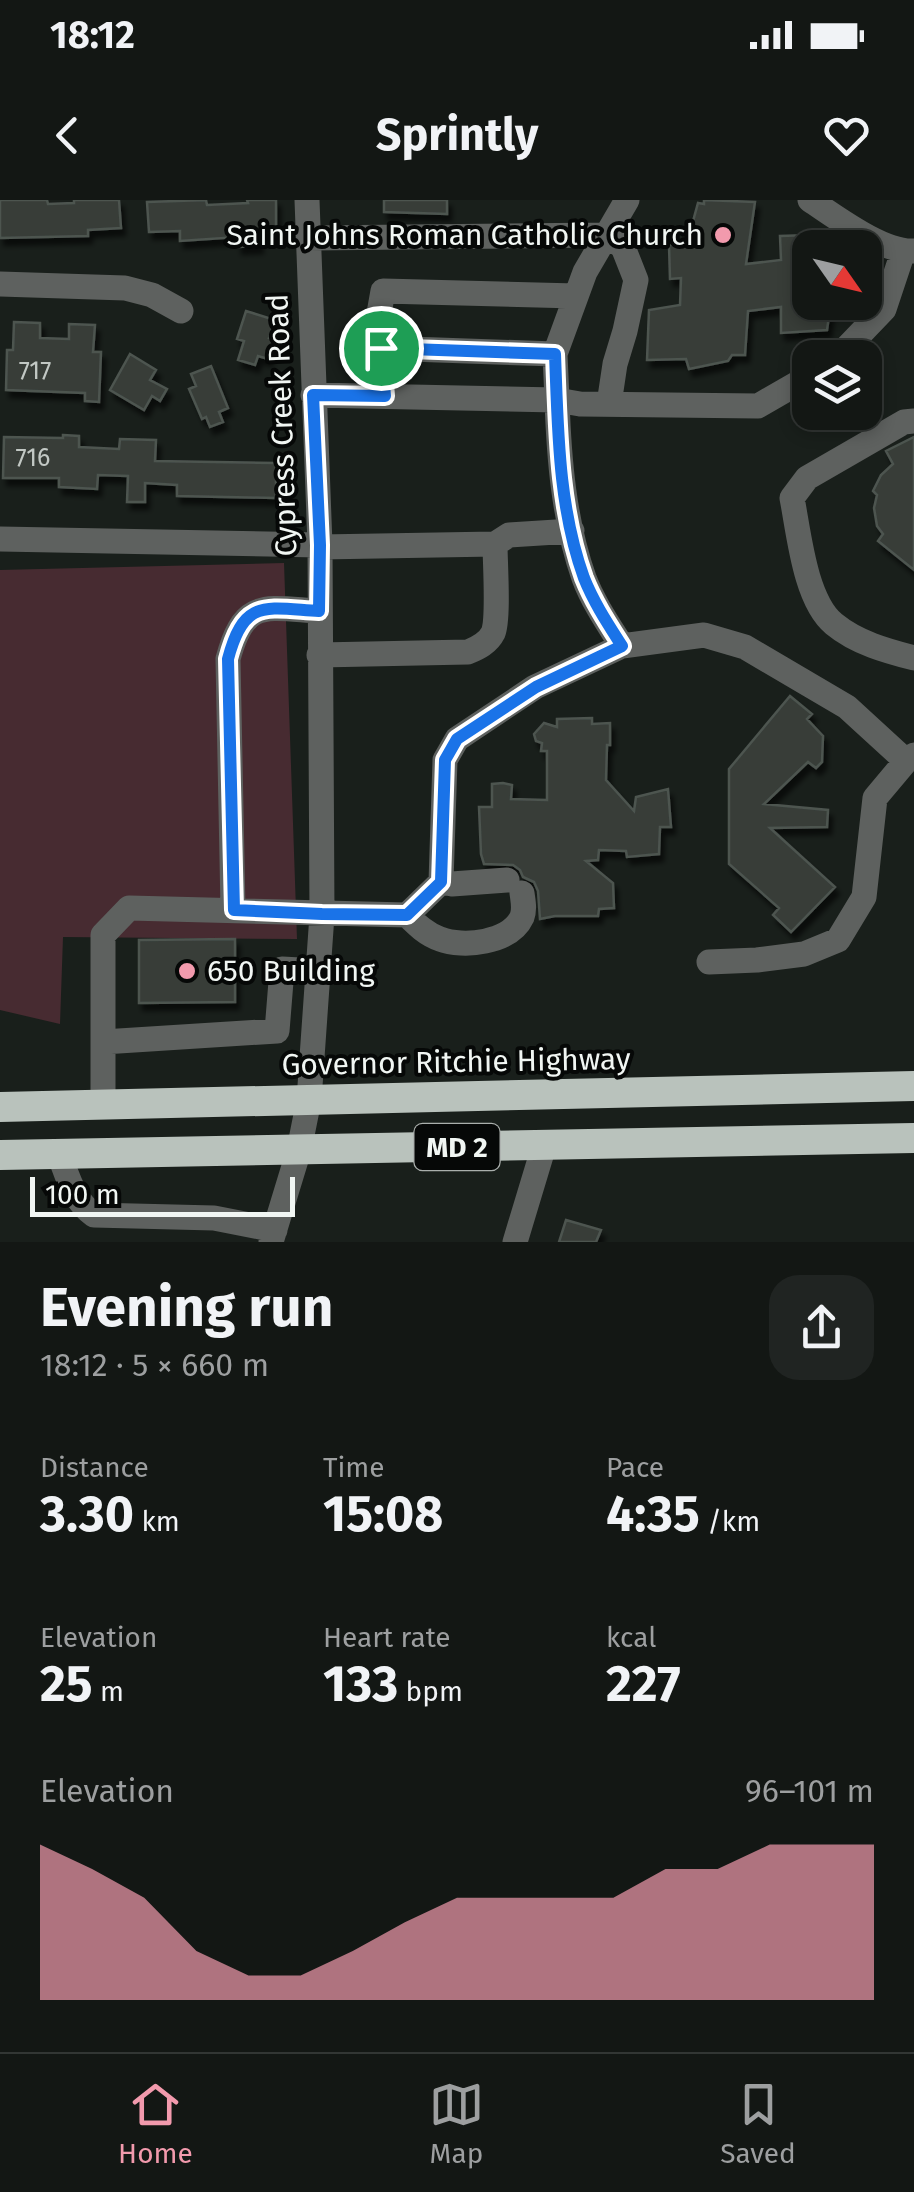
<!DOCTYPE html>
<html lang="en">
<head>
<meta charset="utf-8">
<style>
  body { margin:0; font-family:"Fira Sans",sans-serif; background:#202422; color:#f1f3f6; height:100vh; display:flex; flex-direction:column; font-size:38px; white-space:nowrap }
  * { box-sizing:border-box; margin:0 }
  p { font-size:32px; color:#9d9fa0 }
  .icon { flex:none; width:55px; height:55px; fill:none; stroke:currentColor; stroke-width:2; stroke-linecap:round; stroke-linejoin:round }
  .map { position:relative; height:1042px; overflow:hidden }
  .details { display:flex; flex-direction:column; background:#131714; flex:1 }
  .details>* { flex:none }
  .needle { width:65px; rotate:124deg }
  .controls { position:absolute; left:792px; top:30px; display:grid; gap:20px }
  .controls a { display:grid; place-items:center; width:90px; height:90px; border-radius:20px; background:#131714; box-shadow:0 5px 15px #0003,0 0 0 2px #323634; font-size:50px }
  .scale { position:absolute; left:30px; bottom:25px; width:265px; box-sizing:border-box; padding-left:10px; border:5px solid #f1f6f3; border-top:0; font-size:28px; line-height:35px; white-space:nowrap; color:#f1f6f3; -webkit-text-stroke:8px #060807; paint-order:stroke }
  .pin { position:absolute; display:grid; place-items:center; width:85px; height:85px; color:#fff; margin:-42px; border:5px solid #fff; border-radius:50%; box-shadow:0 2px 10px #0007 }
  .round { display:grid; place-items:center; flex:none; width:105px; height:105px; border-radius:30px; background:#202422 }
  .overview { display:flex; align-items:center; justify-content:space-between; height:170px; padding:0 40px }
  h1 { font-size:55px; font-weight:700; line-height:75px }
  .stats { display:grid; grid-template-columns:repeat(3,1fr); gap:15px; height:170px; padding:10px 40px }
  .stats div { display:grid; align-content:center }
  .stats b { font-size:50px; font-weight:700 }
  .stats small { font-size:28px; font-weight:400 }
  .stats p { font-size:28px }
  .chart { height:280px; padding:20px 40px }
  .chart p { display:flex; justify-content:space-between }
  .chart svg { width:100%; height:180px; margin-top:10px; fill:#f29aad; opacity:.7 }
  .status { display:flex; justify-content:space-between; align-items:center; height:70px; padding:0 50px; background:#131714; direction:ltr }
  .status svg { height:28px; fill:currentColor }
  header { display:flex; justify-content:space-between; align-items:center; height:130px; padding:0 40px; background:#131714; font-size:45px; font-weight:700 }
  .dock { display:flex; justify-content:space-around; align-items:center; height:140px; border-top:2px solid #323634; background:#131714; font-size:28px; color:#9d9fa0 }
  .dock a { display:grid; justify-items:center; gap:5px }
  .dock .active { color:#f29aad }
  .map>svg:first-child { display:block }
  .green { fill:#472b31 }
  .building { fill:#373e39; stroke:#4d5450; stroke-width:2.5; filter:url(#shadow) }
  .lines { fill:none; stroke-linecap:round; stroke-linejoin:round }
  .minor { stroke:#5e615f; stroke-width:25 }
  .highway { stroke:#b9c2bc; stroke-width:30 }
  .route-casing { stroke:#fff; stroke-width:20 }
  .route { stroke:#1a73e8; stroke-width:12 }
  .poi-dot { fill:#f29aad; stroke:#060807; stroke-width:4 }
  .labels { text-anchor:middle; dominant-baseline:central; stroke-width:8; stroke-linejoin:round; paint-order:stroke }
  .number-label { font-size:25px; fill:#c2c8c4 }
  .shield { fill:#060807; stroke:#aaafac; stroke-width:2.5 }
  .shield-label { font-size:28px; font-weight:bold; fill:#f1f6f3 }
  .poi-label { font-size:30px; fill:#f1f6f3; stroke:#060807; text-anchor:end }
  .street-label { font-size:30px; fill:#f1f6f3; stroke:#060807 }
</style>
</head>
<body>
<div class="status"><b>18:12</b><svg viewBox="0 0 49 12"><path d="M0 12V9h3v3zM5 12V6h3v6zM10 12V3h3v9zM15 12V0h3v12zM26 1h20v11H26zM47 4h2v5h-2z"/></svg></div>
<header><svg class="icon" aria-label="back" viewBox="0 0 24 24"><path d="M15 5l-7 7 7 7"/></svg>Sprintly<svg class="icon" aria-label="heart" viewBox="0 0 24 24"><path d="M12 20l-8-8c-3-5 5-10 8-4 3-6 11-1 8 4z"/></svg></header>
<div class="map">
<svg width="914" height="1042" viewBox="0 0 914 1042">
  <defs>
    <filter id="shadow"><feDropShadow dx="4" dy="7" stdDeviation="2.5" flood-color="#0009"/></filter>
  </defs>
  <rect width="100%" height="100%" fill="#191f1b"/>
  <!-- green -->
  <path class="green" d="M284,363L297,739L63,737L60,824L0,810V370Z"/>
  <!-- building -->
  <path class="building" d="M0,0H47L48,4L74,3V0H119L121,28L88,30V36L0,38Z
    M206,0L207,5L248,3L247,0H276V30H258L259,46L238,47V37L180,41V31L149,32L147,2Z
    M384,0H447V14L384,12Z
    M704,0L755,2L746,64L781,60L780,36L810,35V102H831L827,130L781,133V107L748,111L745,155H732L728,161L689,169L686,159L647,160L649,110L680,105L681,78L670,79L669,45L687,43L698,3L704,4Z
    M246,111L275,120L269,138L274,140L268,159L258,156L255,165L238,160L244,141L237,139Z
    M14,122L40,123V138L69,139V124L95,125L93,152H101L99,202L85,201V193L6,190L7,150H13Z
    M130,154L156,170L150,180L167,189L160,201L152,196L144,210L110,190Z
    M211,166L228,208L219,212L223,222L210,227L206,217L202,219L189,189L196,186L191,174Z
    M63,235L79,236V247L119,249L120,239L156,240L155,261L276,263V298L177,296V285L145,283V302H127L128,276L98,275L97,289L59,287V278H3L4,237L63,238Z
    M914,237V370L878,341L883,334L877,326L874,308L877,295L873,291L881,275L893,264L886,251Z
    M790,496L812,514L807,519L823,536L822,562L816,568L808,562L764,604L828,610L827,627L770,628L835,687L791,732L773,715L779,708L729,664V569Z
    M592,518V524L610,523V545H607L606,580L634,611L636,597L668,589L671,627H660L659,654L627,657L626,651L599,650L598,660L586,661L613,683L614,708L599,709L598,716H555L540,719L538,691L534,682L523,677L520,670L513,665L484,664L481,654L479,607H492V584L503,583L512,585L511,599L547,600V551H541L542,543L536,541L534,534L544,523L557,527V519Z
    M235,739V802L139,803V740Z
    M566,1020L601,1030L596,1042H559Z"/>
  <g class="lines">
    <!-- minor -->
    <path class="minor" d="M627,0L585,72L555,154L557,200L580,204L758,206L810,176
      M810,0C836,17 883,53 914,51
      M309,38L607,35L623,47L636,80L625,131L615,164L609,204
      M0,84L125,88L152,95L181,111
      M381,148L555,154
      M837,158L884,109L903,52
      M313,195L557,200C559,260 564,321 584,378C593,402 608,424 622,446
      M385,196L378,119L383,91L576,96
      M914,221L904,222L807,278L792,298C799,334 805,400 834,424C857,443 887,451 914,458
      M0,339L320,345
      M495,344L509,335L572,331
      M319,455L468,452C478,448 488,443 493,433C499,419 495,362 495,344L320,347
      M441,682L452,684L507,680
      M233,709L228,459C244,398 265,408 319,411
      M407,715C417,725 426,734 440,739C463,748 510,743 522,717C525,709 523,701 522,693
      M709,762L757,760L804,754L838,740L864,697L875,598L906,561
      M103,842L277,831L282,769L318,771
      M103,905V735L129,708L407,715L441,682L445,560L457,539L535,487L622,446L704,435L745,447L847,507L906,561L914,555
      M59,954C68,977 73,1000 94,1015L214,1018L275,1030
      M271,1042L299,950L309,900L322,715L320,345L307,0
      M515,1042L544,946"/>
    <!-- highway -->
    <path class="highway" d="M0,907L914,886
      M0,955L914,938"/>
  </g>
  <g class="lines">
    <defs>
      <path id="route" d="M381,148L555,154C558,229 558,306 584,378C594,403 608,424 622,446L536,487L457,539L445,560L441,682L407,715L322,714L234,710L228,459C244,398 265,408 319,411L320,345L313,195L385,196Z"/>
    </defs>
    <!-- route casing -->
    <use href="#route" class="route-casing"/>
    <!-- route -->
    <use href="#route" class="route"/>
  </g>
  <!-- markers -->
  <g class="poi-dot">
    <circle cx="723" cy="35" r="10"/>
    <circle cx="187" cy="771" r="10"/>
  </g>
  <g class="labels">
    <!-- number labels -->
    <g class="number-label">
      <text x="35" y="171">717</text>
      <text x="33" y="258">716</text>
    </g>
    <!-- shield labels -->
    <rect class="shield" x="414.5" y="924" width="85" height="46" rx="8"/>
    <g class="shield-label">
      <text x="457" y="947">MD 2</text>
    </g>
    <!-- poi labels -->
    <g class="poi-label">
      <text x="703" y="35">Saint Johns Roman Catholic Church</text>
      <text x="207" y="771" text-anchor="start">650 Building</text>
    </g>
    <!-- street labels -->
    <g class="street-label">
      <text transform="translate(282 225) rotate(-92)">Cypress Creek Road</text>
      <text transform="translate(456 862) rotate(-1)">Governor Ritchie Highway</text>
    </g>
  </g>
</svg>
<div class="controls">
<a><svg class="needle" viewBox="-14 -14 28 28"><path d="M0-13l5 13h-10z" fill="#e53935"/><path d="M0 13l5-13h-10z" fill="#9d9fa0"/></svg></a>
<a><svg class="icon" aria-label="layers" viewBox="0 0 24 24"><path d="M12 4l9 5-9 5-9-5zM3 14l9 5 9-5"/></svg></a>
</div>
<div class="scale">100 m</div>
<div class="pin" style="left:381px;top:148px;background:#1e9e55"><svg class="icon" aria-label="arrive" viewBox="0 0 24 24"><path d="M6 21V4h12l-3 4 3 4H6"/></svg></div>
</div>
<section class="details">
<div class="overview"><div><h1>Evening run</h1><p>18:12 · 5 × 660 m</p></div><a class="round"><svg class="icon" aria-label="share" viewBox="0 0 24 24"><path d="M12 15V3M7 8l5-5 5 5M5 13v7h14v-7"/></svg></a></div>
<div class="stats">
<div><p>Distance</p><b>3.30<small> km</small></b></div>
<div><p>Time</p><b>15:08</b></div>
<div><p>Pace</p><b>4:35<small> /km</small></b></div>
</div>
<div class="stats">
<div><p>Elevation</p><b>25<small> m</small></b></div>
<div><p>Heart rate</p><b>133<small> bpm</small></b></div>
<div><p>kcal</p><b>227</b></div>
</div>
<div class="chart"><p><span>Elevation</span>96–101 m</p>
<svg viewBox="0 0 160 44" preserveAspectRatio="none"><path d="M0 44V6L10 12L20 19L30 32L40 38L50 38L60 32L70 25L80 19L90 19L100 19L110 19L120 12L130 12L140 6L150 6L160 6V44z"/></svg>
</div>
</section>
<nav class="dock">
<a class="active"><svg class="icon" aria-label="home" viewBox="0 0 24 24"><path d="M3 11l9-7 9 7M6 9v11h12V9"/></svg>Home</a>
<a><svg class="icon" aria-label="map" viewBox="0 0 24 24"><path d="M3 6l6-2 6 2 6-2v14l-6 2-6-2-6 2zM9 4v14M15 6v14"/></svg>Map</a>
<a><svg class="icon" aria-label="saved" viewBox="0 0 24 24"><path d="M7 4h10v16l-5-4-5 4z"/></svg>Saved</a>
</nav>
</body>
</html>
